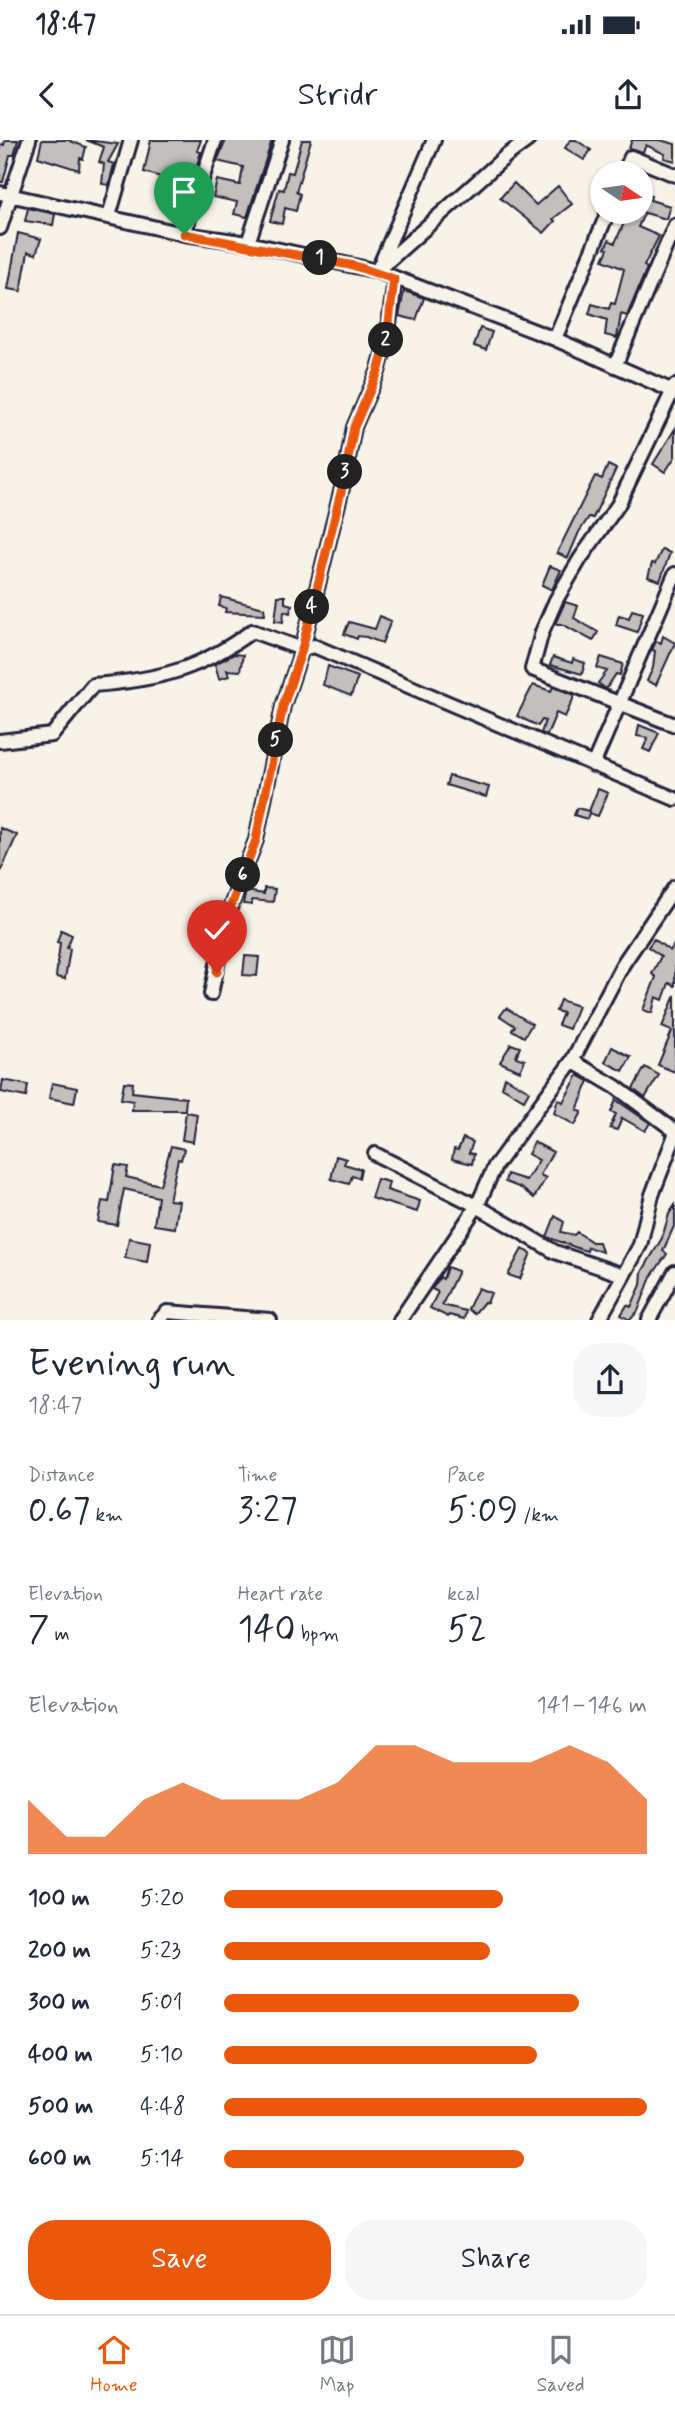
<!DOCTYPE html>
<html lang="en">
<head>
<meta charset="utf-8">
<style>
  body { margin:0; font-family:Mynerve,sans-serif; background:#f6f6f7; color:#1f2937; height:100vh; display:flex; flex-direction:column; font-size:26px; white-space:nowrap }
  * { box-sizing:border-box; margin:0 }
  p { font-size:23px; color:#747a83 }
  .icon { flex:none; width:38px; height:38px; fill:none; stroke:currentColor; stroke-width:2; stroke-linecap:round; stroke-linejoin:round }
  .map { position:relative; height:1180px; overflow:hidden }
  .sheet { display:flex; flex-direction:column; background:#fff; flex:1 }
  .sheet>* { flex:none }
  .needle { width:46px; rotate:103deg }
  .fabs { position:absolute; left:590px; top:21px; display:grid; gap:14px }
  .fabs a { display:grid; place-items:center; width:63px; height:63px; border-radius:50%; background:#fff; box-shadow:0 2px 5px #0004; font-size:35px }
  .pin { position:absolute; display:grid; place-items:center; width:60px; height:60px; color:#fff; margin:-72px -30px; border-radius:50% 50% 50% 0; rotate:-45deg; box-shadow:0 0 7px #0007 }
  .pin .icon { rotate:45deg }
  .km { position:absolute; width:35px; height:35px; margin:-18px; border-radius:50%; background:#222; color:#fff; font-size:19px; line-height:35px; text-align:center }
  .round { display:grid; place-items:center; flex:none; width:74px; height:74px; border-radius:28px; background:#f6f6f7 }
  .overview { display:flex; align-items:center; justify-content:space-between; height:119px; padding:0 28px }
  h1 { font-size:38px; font-weight:600; line-height:52px }
  .metrics { display:grid; grid-template-columns:repeat(3,1fr); gap:10px; height:119px; padding:7px 28px }
  .metrics div { display:grid; align-content:center }
  .metrics b { font-size:35px; font-weight:600 }
  .metrics small { font-size:19px; font-weight:400 }
  .metrics p { font-size:19px }
  .chart { height:196px; padding:14px 28px }
  .chart p { display:flex; justify-content:space-between }
  .chart svg { width:100%; height:126px; margin-top:7px; fill:#ea580c; opacity:.7 }
  .button { display:flex; gap:14px; margin-top:auto; padding:14px 28px }
  .button a { flex:1; height:80px; border-radius:28px; background:#ea580c; color:#fff; font-size:28px; font-weight:600; line-height:80px; text-align:center }
  .button a+a { background:#f6f6f7; color:#1f2937 }
  ul { padding:0 28px; list-style:none; font-size:23px }
  li { display:grid; grid-template-columns:112px 84px 1fr; align-items:center; height:52px }
  li i { height:18px; border-radius:9px; background:#ea580c }
  .status { display:flex; justify-content:space-between; align-items:center; height:49px; padding:0 35px; background:#fff; direction:ltr }
  .status svg { height:19px; fill:currentColor }
  header { display:flex; justify-content:space-between; align-items:center; height:91px; padding:0 28px; background:#fff; font-size:32px; font-weight:600 }
  .tab-bar { display:flex; justify-content:space-around; align-items:center; height:98px; border-top:2px solid #e0e1e3; background:#fff; font-size:19px; color:#747a83 }
  .tab-bar a { display:grid; justify-items:center; gap:4px }
  .tab-bar .current { color:#ea580c }
  .map>svg:first-child { display:block }
  .building { fill:#c2bfbd; stroke:#22223b; stroke-width:2 }
  .lines { fill:none; stroke-linecap:round; stroke-linejoin:round }
  .minor-casing { stroke:#22223b; stroke-width:18 }
  .minor { stroke:#f7f3e8; stroke-width:12 }
  .route-casing { stroke:#fff; stroke-width:14 }
  .route { stroke:#ea580c; stroke-width:9 }
</style>
</head>
<body>
<div class="status"><b>18:47</b><svg viewBox="0 0 49 12"><path d="M0 12V9h3v3zM5 12V6h3v6zM10 12V3h3v9zM15 12V0h3v12zM26 1h20v11H26zM47 4h2v5h-2z"/></svg></div>
<header><svg class="icon" aria-label="back" viewBox="0 0 24 24"><path d="M15 5l-7 7 7 7"/></svg>Stridr<svg class="icon" aria-label="share" viewBox="0 0 24 24"><path d="M12 15V3M7 8l5-5 5 5M5 13v7h14v-7"/></svg></header>
<div class="map">
<svg width="675" height="1180" viewBox="0 0 675 1180">
  <rect width="100%" height="100%" fill="#f7f3e8"/>
  <filter id="ink" filterUnits="userSpaceOnUse"><feTurbulence type="fractalNoise" baseFrequency=".0143" numOctaves="2"/><feDisplacementMap in="SourceGraphic" scale="14" xChannelSelector="R" yChannelSelector="G"/><feConvolveMatrix kernelMatrix="1 2 1 2 8 2 1 2 1" color-interpolation-filters="sRGB"/></filter>
  <g filter="url(#ink)">
    <!-- building -->
    <path class="building" d="M5,0H18L14,15H10L3,42H0V4L4,5Z
      M42,0H68L86,7L83,19L80,18L79,30L38,17Z
      M86,0L118,4L108,22L114,24L109,45L102,44L104,24L99,22L104,7Z
      M151,0H201L197,11L201,12L184,66L159,59L164,38L144,32Z
      M226,0H272L247,77L234,74L237,62L213,57L217,40L240,45L243,27L217,21Z
      M302,0H311L296,52L300,54L296,71L285,68L282,84L270,81L279,49L284,50L288,32L293,33Z
      M570,0H576L591,10L584,20L565,8Z
      M632,0H660L675,4V21L664,18L665,14L646,5L643,12L629,8Z
      M514,43L536,65L558,46L572,64L553,79L555,81L544,93L500,58Z
      M640,51L651,56L650,60L670,66L666,79L645,73L642,78L638,87L659,96L644,126L647,128L627,176L621,174L617,198L605,195L607,180L589,174L592,164L609,169L611,163L615,164L624,129L603,120L608,109L605,108L609,100L615,103L624,83L614,79L617,72H643Z
      M28,68L55,74L53,85L25,81Z
      M18,93L41,99L36,114L28,112L21,151L8,149Z
      M404,151L424,158L416,180L399,176Z
      M480,188L492,192L486,210L474,206Z
      M675,289V317L665,332L653,324Z
      M608,325L616,329L593,378L589,377L579,392L568,418L557,413L595,336L602,339Z
      M662,409L670,413L660,441L648,437L652,423L655,424Z
      M550,426L561,430L552,450L542,445Z
      M278,456H285V463L292,465L290,473L284,471L283,482L275,481Z
      M221,457L264,468L265,474L225,472L226,468L219,466Z
      M565,462L578,466L574,478L598,492L593,501L562,484H555Z
      M632,470L643,473L637,492L616,485L619,475L629,478Z
      M380,476L391,481L382,503L366,497L358,496L357,499L344,494L349,482L375,489Z
      M663,496L675,503L656,545L647,541L653,528L655,511L652,510L656,501L661,503Z
      M234,514L243,515L240,531L227,530L229,536L219,539L215,524Z
      M553,517L572,523L573,519L585,523L582,534L550,525Z
      M601,517L623,524L620,535L616,534L606,549L598,543L607,531L597,528Z
      M328,526L358,537L351,556L323,545Z
      M533,545L551,551L553,547L575,555L565,577L556,573L547,595L541,593L545,581L542,580L538,586L517,576Z
      M639,585L659,593L650,612L643,609L648,598L637,596Z
      M449,636L489,647L486,657L446,645Z
      M598,649L608,653L598,676L589,673L587,679L574,675L577,668L589,671Z
      M0,688L17,695L0,733Z
      M264,748L275,749L273,762L252,760V765L243,764L246,751L264,754Z
      M61,790L72,795L67,808L70,809L65,839L56,837L60,803L57,802Z
      M654,799L670,811L675,803V846L669,843L663,860L656,857L652,873L643,870L656,837L652,834L661,816L648,807Z
      M245,816L259,817L257,836L243,835Z
      M675,855V932L658,925L672,891L662,887Z
      M560,860L578,866L569,889L558,885L563,873L556,871Z
      M506,868L532,884L524,897L512,890L515,886L500,876Z
      M511,904L520,907L516,917L525,920L520,931L500,922Z
      M612,907L631,917L623,931L605,922Z
      M645,927L659,935L645,958L633,949Z
      M578,935L589,941L577,970L582,972L575,985L554,973L558,959L563,962Z
      M505,937L529,951L524,960L502,947Z
      M3,940L28,945L26,957L1,952Z
      M124,942L133,943L132,952L186,958L185,970H132L133,961L121,959Z
      M52,943L77,948L74,963L49,958Z
      M616,960L650,983L645,991L622,978L617,990L610,988L616,974L611,972Z
      M186,972L197,974L193,1002L182,1000Z
      M463,998L473,1002L469,1013L474,1014L472,1024L452,1019L454,1009L458,1010Z
      M534,1002L553,1012L540,1035L546,1038L534,1058L521,1048L505,1042L507,1034L526,1040L539,1020L528,1014Z
      M171,1006L184,1009L181,1020L178,1019L169,1060L179,1061L175,1088L154,1085L158,1057L124,1049L117,1085L98,1082L102,1061L109,1062L115,1025L128,1027L126,1037L160,1045Z
      M336,1016L346,1019L344,1024L361,1029L359,1038L352,1036L349,1044L331,1039Z
      M377,1039L389,1042L387,1050L420,1061L417,1072L371,1058Z
      M675,1065V1084L663,1111L667,1114L651,1137L638,1171L630,1180L621,1175L627,1165L631,1167L641,1145L642,1132L662,1098L669,1074Z
      M555,1076L564,1082L561,1092L574,1095L577,1092L592,1102H599L602,1112L588,1107L587,1111L580,1109L547,1097Z
      M129,1098L150,1102L147,1122L125,1118Z
      M522,1109L531,1113L520,1139L508,1135Z
      M447,1127L458,1131L442,1165L466,1171L464,1179L449,1175L448,1177L430,1168L438,1152L432,1149L440,1137L443,1139Z
      M478,1148L491,1153L487,1163L484,1162L474,1174L468,1169Z"/>
    <g class="lines">
      <defs>
        <path id="minor" d="M624,33L631,17L675,35
          M0,53L184,94L248,103L377,131L555,199L675,252
          M109,76L131,0
          M0,88L29,0
          M184,94L215,0
          M248,103L282,0
          M379,127L434,0
          M377,131L506,16L528,0
          M555,199L608,72
          M615,226L675,85
          M675,246L618,365L580,419L556,460L542,492L532,529L675,585
          M0,601L52,595L93,545C158,540 199,530 252,491L302,509L314,506L675,659
          M593,625L675,434
          M211,854L227,776L256,700L283,566L302,509L344,340L354,287L378,232L387,199L395,139
          M572,921L616,947L675,991
          M375,1014L477,1066L555,1112L623,1135
          M159,1180L167,1172L270,1180
          M400,1180L477,1066L495,1026L572,921L623,824L675,747
          M599,1180L640,1105L652,1055L675,995
          M649,1180L675,1132"/>
      </defs>
      <!-- minor casing -->
      <use href="#minor" class="minor-casing"/>
      <!-- minor -->
      <use href="#minor" class="minor"/>
    </g>
  </g>
  <g class="lines" filter="url(#ink)">
    <defs>
      <path id="route" d="M184,94L355,126L394,139L387,200L378,232L354,287L344,340L302,509L283,566L256,700L227,776L217,832"/>
    </defs>
    <!-- route casing -->
    <use href="#route" class="route-casing"/>
    <!-- route -->
    <use href="#route" class="route"/>
  </g>
</svg>
<div class="fabs">
<a><svg class="needle" viewBox="-14 -14 28 28"><path d="M0-13l5 13h-10z" fill="#e53935"/><path d="M0 13l5-13h-10z" fill="#747a83"/></svg></a>
</div>
<div class="pin" style="left:184px;top:94px;background:#1e9e55"><svg class="icon" aria-label="arrive" viewBox="0 0 24 24"><path d="M6 21V4h12l-3 4 3 4H6"/></svg></div>
<div class="pin" style="left:217px;top:832px;background:#d93025"><svg class="icon" aria-label="check" viewBox="0 0 24 24"><path d="M5 12l5 5 9-10"/></svg></div>
<b class="km" style="left:320px;top:118px">1</b>
<b class="km" style="left:386px;top:200px">2</b>
<b class="km" style="left:345px;top:332px">3</b>
<b class="km" style="left:312px;top:467px">4</b>
<b class="km" style="left:276px;top:600px">5</b>
<b class="km" style="left:243px;top:735px">6</b>
</div>
<section class="sheet">
<div class="overview"><div><h1>Evening run</h1><p>18:47</p></div><a class="round"><svg class="icon" aria-label="share" viewBox="0 0 24 24"><path d="M12 15V3M7 8l5-5 5 5M5 13v7h14v-7"/></svg></a></div>
<div class="metrics">
<div><p>Distance</p><b>0.67<small> km</small></b></div>
<div><p>Time</p><b>3:27</b></div>
<div><p>Pace</p><b>5:09<small> /km</small></b></div>
</div>
<div class="metrics">
<div><p>Elevation</p><b>7<small> m</small></b></div>
<div><p>Heart rate</p><b>140<small> bpm</small></b></div>
<div><p>kcal</p><b>52</b></div>
</div>
<div class="chart"><p><span>Elevation</span>141–146 m</p>
<svg viewBox="0 0 160 44" preserveAspectRatio="none"><path d="M0 44V25L10 38L20 38L30 25L40 19L50 25L60 25L70 25L80 19L90 6L100 6L110 12L120 12L130 12L140 6L150 12L160 25V44z"/></svg>
</div>
<ul>
<li><b>100 m</b>5:20<i style="width:66%"></i></li>
<li><b>200 m</b>5:23<i style="width:63%"></i></li>
<li><b>300 m</b>5:01<i style="width:84%"></i></li>
<li><b>400 m</b>5:10<i style="width:74%"></i></li>
<li><b>500 m</b>4:48<i style="width:100%"></i></li>
<li><b>600 m</b>5:14<i style="width:71%"></i></li>
</ul>
<div class="button"><a>Save</a><a>Share</a></div>
</section>
<nav class="tab-bar">
<a class="current"><svg class="icon" aria-label="home" viewBox="0 0 24 24"><path d="M3 11l9-7 9 7M6 9v11h12V9"/></svg>Home</a>
<a><svg class="icon" aria-label="map" viewBox="0 0 24 24"><path d="M3 6l6-2 6 2 6-2v14l-6 2-6-2-6 2zM9 4v14M15 6v14"/></svg>Map</a>
<a><svg class="icon" aria-label="saved" viewBox="0 0 24 24"><path d="M7 4h10v16l-5-4-5 4z"/></svg>Saved</a>
</nav>
</body>
</html>
